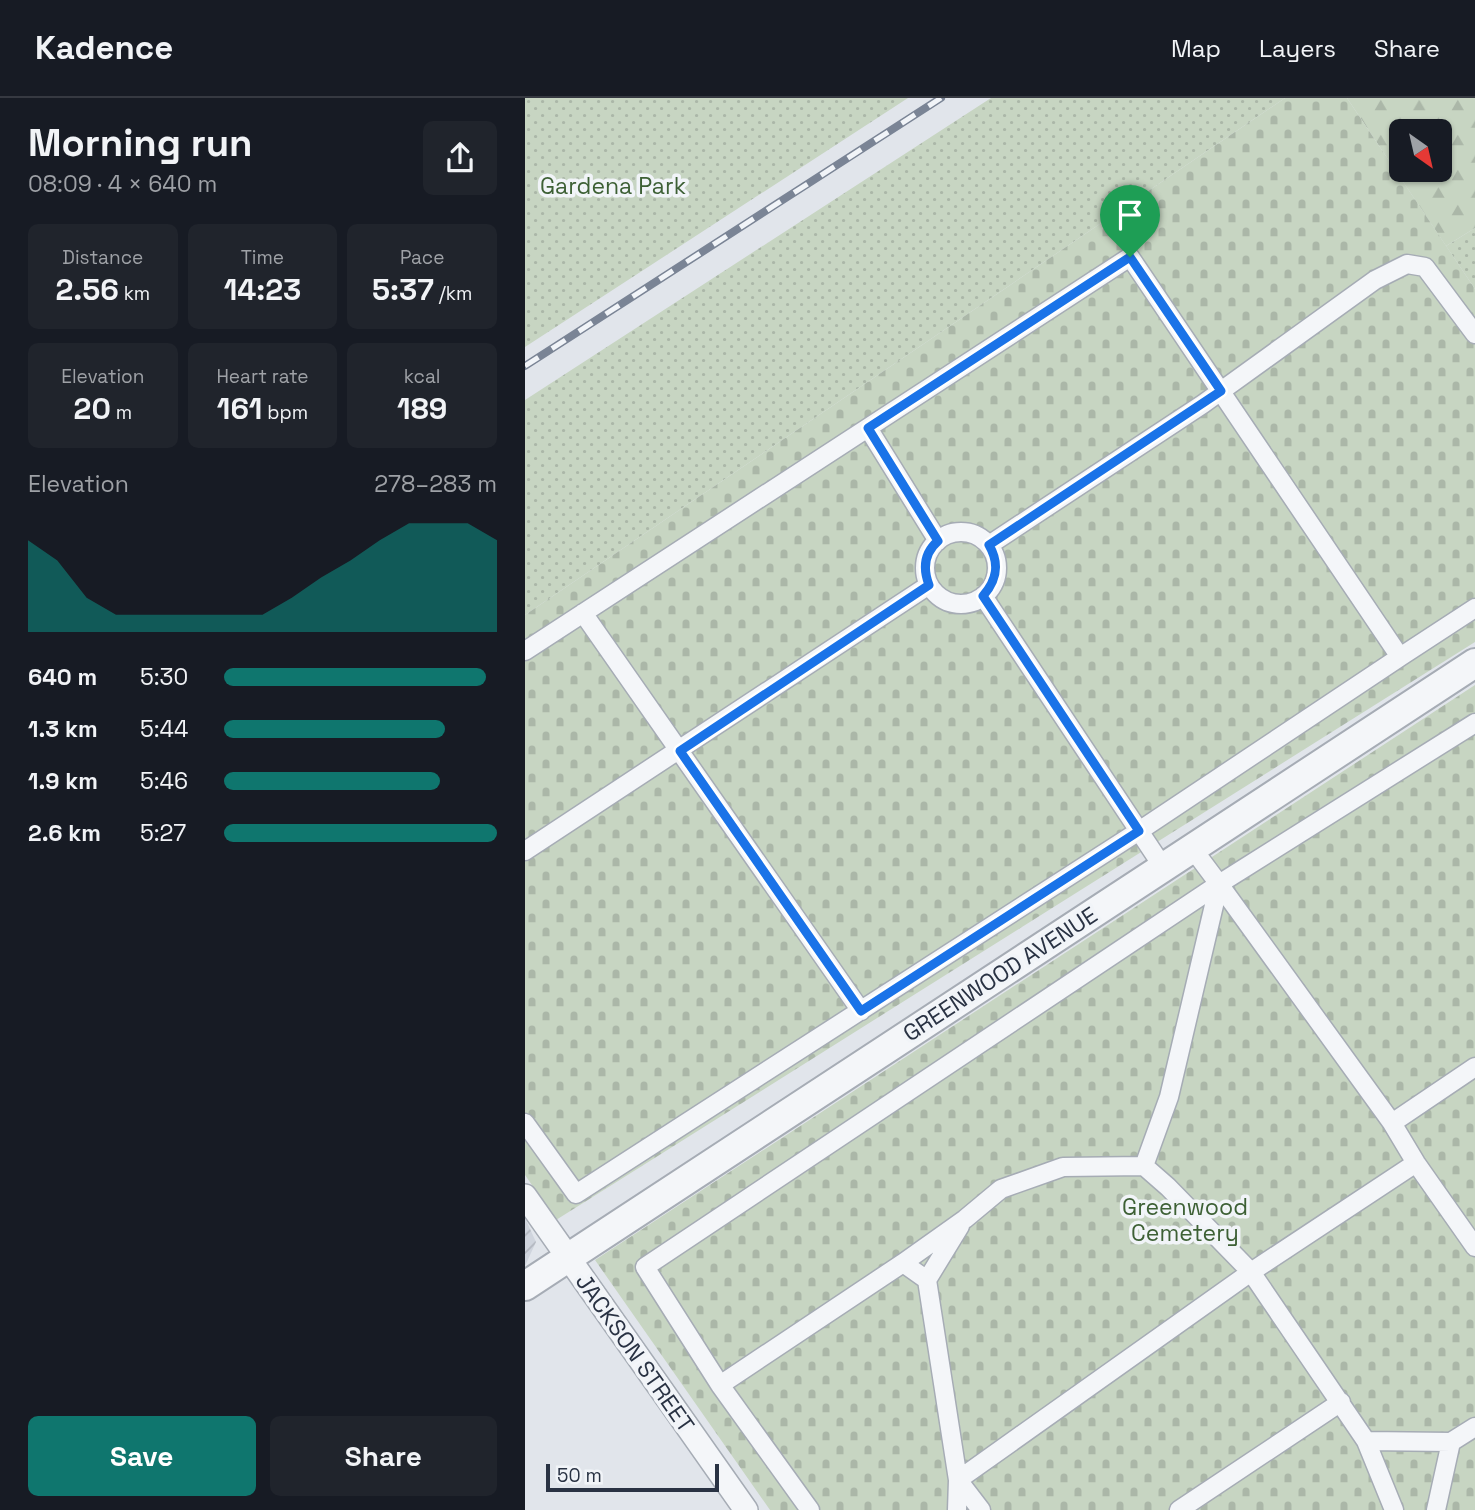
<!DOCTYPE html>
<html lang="en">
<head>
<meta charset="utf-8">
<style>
  body { margin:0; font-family:"Space Grotesk",sans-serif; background:#20242c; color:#f1f3f6; height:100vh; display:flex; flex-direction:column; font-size:26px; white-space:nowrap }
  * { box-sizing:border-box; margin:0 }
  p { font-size:23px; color:#9ea1a6 }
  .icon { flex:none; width:38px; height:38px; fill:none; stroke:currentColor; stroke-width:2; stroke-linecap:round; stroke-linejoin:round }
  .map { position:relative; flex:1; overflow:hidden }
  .sheet { display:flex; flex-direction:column; background:#171b24; width:525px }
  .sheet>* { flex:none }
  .needle { width:46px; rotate:146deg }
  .tools { position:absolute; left:864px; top:21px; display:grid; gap:14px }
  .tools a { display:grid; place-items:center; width:63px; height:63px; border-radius:10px; background:#171b24; box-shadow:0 2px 5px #0004; font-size:35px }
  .scale { position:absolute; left:21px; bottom:18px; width:173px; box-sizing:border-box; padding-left:7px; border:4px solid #293243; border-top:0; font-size:19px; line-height:24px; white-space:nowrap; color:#293243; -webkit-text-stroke:5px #f1f4f8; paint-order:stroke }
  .pin { position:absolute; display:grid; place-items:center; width:60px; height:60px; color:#fff; margin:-72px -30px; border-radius:50% 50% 50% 0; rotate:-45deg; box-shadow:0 0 7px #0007 }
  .pin .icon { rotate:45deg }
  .round { display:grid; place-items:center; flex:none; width:74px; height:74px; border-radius:10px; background:#20242c }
  .overview { display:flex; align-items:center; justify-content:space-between; height:119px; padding:0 28px }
  h1 { font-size:38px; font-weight:600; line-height:52px }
  .stats { display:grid; grid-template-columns:repeat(3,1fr); gap:10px; height:119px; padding:7px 28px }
  .stats div { display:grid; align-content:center; border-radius:10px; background:#20242c; text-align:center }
  .stats b { font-size:30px; font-weight:600 }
  .stats small { font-size:19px; font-weight:400 }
  .stats p { font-size:19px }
  .chart { height:196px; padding:14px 28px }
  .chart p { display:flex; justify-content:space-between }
  .chart svg { width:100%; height:126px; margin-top:7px; fill:#0f766e; opacity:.7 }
  .cta { display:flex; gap:14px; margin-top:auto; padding:14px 28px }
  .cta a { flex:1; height:80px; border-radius:10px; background:#0f766e; color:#fff; font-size:28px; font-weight:600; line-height:80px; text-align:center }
  .cta a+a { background:#20242c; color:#f1f3f6 }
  ul { padding:0 28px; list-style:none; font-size:23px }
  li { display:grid; grid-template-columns:112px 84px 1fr; align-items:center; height:52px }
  li i { height:18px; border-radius:9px; background:#0f766e }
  header { display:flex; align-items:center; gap:42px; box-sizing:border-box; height:98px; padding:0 35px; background:#171b24; border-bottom:2px solid #363941 }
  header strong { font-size:33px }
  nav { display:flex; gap:38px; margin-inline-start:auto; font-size:24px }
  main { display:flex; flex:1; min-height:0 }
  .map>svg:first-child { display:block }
  .industrial { fill:url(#industrial-furrows) }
  .green { fill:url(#green-dots) }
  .forest { fill:url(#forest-firs); fill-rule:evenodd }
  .cemetery { fill:url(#cemetery-stones) }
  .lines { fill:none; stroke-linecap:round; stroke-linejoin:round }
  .pedestrian-casing { stroke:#a6acb5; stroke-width:21 }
  .minor-casing { stroke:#a6acb5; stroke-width:26 }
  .tertiary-casing { stroke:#a6acb5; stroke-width:32 }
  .pedestrian { stroke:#f4f6f9; stroke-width:18 }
  .minor { stroke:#f4f6f9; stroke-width:23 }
  .tertiary { stroke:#f4f6f9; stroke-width:28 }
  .rail-casing { stroke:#7a8495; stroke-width:8 }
  .rail { stroke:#f1f4f8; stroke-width:5; stroke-dasharray:16; stroke-linecap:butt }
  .route-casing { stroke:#fff; stroke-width:14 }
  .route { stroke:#1a73e8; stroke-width:9 }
  .labels { text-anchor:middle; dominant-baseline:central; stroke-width:7; stroke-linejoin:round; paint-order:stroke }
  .park-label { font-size:23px; fill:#3d6035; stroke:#f1f4f8 }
  .street-label { font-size:23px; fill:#293243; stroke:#f1f4f8 }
</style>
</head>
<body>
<header>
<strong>Kadence</strong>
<nav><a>Map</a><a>Layers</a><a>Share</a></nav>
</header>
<main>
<section class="sheet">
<div class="overview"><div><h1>Morning run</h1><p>08:09 · 4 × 640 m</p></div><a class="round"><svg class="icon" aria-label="share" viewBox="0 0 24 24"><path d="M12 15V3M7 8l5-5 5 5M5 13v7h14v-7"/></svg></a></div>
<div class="stats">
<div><p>Distance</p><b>2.56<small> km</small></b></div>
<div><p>Time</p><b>14:23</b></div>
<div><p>Pace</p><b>5:37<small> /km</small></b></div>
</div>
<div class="stats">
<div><p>Elevation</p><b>20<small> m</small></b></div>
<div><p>Heart rate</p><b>161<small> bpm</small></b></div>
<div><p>kcal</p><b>189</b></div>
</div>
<div class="chart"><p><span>Elevation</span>278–283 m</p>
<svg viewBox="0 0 160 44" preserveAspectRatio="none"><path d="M0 44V12L10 19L20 32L30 38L40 38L50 38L60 38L70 38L80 38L90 32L100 25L110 19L120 12L130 6L140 6L150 6L160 12V44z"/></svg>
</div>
<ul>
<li><b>640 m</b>5:30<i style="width:96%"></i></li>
<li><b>1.3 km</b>5:44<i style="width:81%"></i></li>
<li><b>1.9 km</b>5:46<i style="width:79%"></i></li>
<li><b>2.6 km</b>5:27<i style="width:100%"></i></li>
</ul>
<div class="cta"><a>Save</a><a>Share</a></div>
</section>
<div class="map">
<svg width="950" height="1412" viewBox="0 0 950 1412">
  <defs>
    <pattern id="industrial-furrows" width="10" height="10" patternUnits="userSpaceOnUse" patternTransform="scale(1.75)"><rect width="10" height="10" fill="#cfd4dd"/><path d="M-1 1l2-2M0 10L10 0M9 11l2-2" fill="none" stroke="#b2b6bf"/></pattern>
    <pattern id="green-dots" width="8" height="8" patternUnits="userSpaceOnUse" patternTransform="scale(1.75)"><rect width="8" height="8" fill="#c7d5c2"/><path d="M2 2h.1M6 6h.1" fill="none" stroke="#abb7a8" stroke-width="1.8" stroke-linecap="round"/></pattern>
    <pattern id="forest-firs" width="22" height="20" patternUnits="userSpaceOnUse" patternTransform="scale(1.75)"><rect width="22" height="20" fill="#c7d5c2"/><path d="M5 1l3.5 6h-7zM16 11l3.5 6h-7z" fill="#abb7a8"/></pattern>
    <pattern id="cemetery-stones" width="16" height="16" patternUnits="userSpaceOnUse" patternTransform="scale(1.75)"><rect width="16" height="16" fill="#c7d5c2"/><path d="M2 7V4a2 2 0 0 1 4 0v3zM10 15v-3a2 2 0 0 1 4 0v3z" fill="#abb7a8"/></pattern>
  </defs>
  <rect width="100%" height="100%" fill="#e1e5eb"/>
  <!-- industrial -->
  <path class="industrial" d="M0,1120L11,1144L0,1168Z"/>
  <!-- green -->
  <path class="green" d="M0,0H383L0,249Z
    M466,0H760L0,517V302Z
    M950,130V191L921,148Z"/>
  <!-- forest -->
  <path class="forest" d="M822,0H950V130L921,148ZM877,33H915V72H877Z"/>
  <!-- cemetery -->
  <path class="cemetery" d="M760,0H822L950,191V544L31,1122L0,1077V517Z
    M950,587V1412H245L70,1162Z"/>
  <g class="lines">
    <defs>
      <path id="pedestrian" d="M343,330L413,443
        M400 470a36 36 0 1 1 72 0a36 36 0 1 1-72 0Z
        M464,447L678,306L850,182L882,166L900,169L950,236
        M458,498L638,769
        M58,515L336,913
        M0,553L605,159L875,559L614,733L51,1096L0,1025
        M875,559L950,510
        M667,750L694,786L644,999L619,1068L538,1069L476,1091L440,1121L378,1165L195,1287L120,1169L694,786
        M0,753L404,487
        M950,969L867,1025L891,1065L950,1149
        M867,1025L694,786L950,625
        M619,1068L643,1089L726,1174L891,1065
        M378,1165L402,1182L433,1382L432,1412
        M402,1182L435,1128
        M195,1287L285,1412
        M841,1343L869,1412
        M456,1412L433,1382L726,1174L841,1343L926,1344
        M654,1412L816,1304
        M911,1412L926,1344L950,1329"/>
      <path id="minor" d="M0,1098L221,1412"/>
      <path id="tertiary" d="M0,1188L950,565"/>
    </defs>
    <!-- pedestrian casing -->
    <use href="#pedestrian" class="pedestrian-casing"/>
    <!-- minor casing -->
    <use href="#minor" class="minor-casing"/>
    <!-- tertiary casing -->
    <use href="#tertiary" class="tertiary-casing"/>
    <!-- pedestrian -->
    <use href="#pedestrian" class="pedestrian"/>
    <!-- minor -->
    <use href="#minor" class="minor"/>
    <!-- tertiary -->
    <use href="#tertiary" class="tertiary"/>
    <defs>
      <path id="rail" d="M0,268L416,0"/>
    </defs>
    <!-- rail casing -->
    <use href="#rail" class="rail-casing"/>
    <!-- rail -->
    <use href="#rail" class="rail"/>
  </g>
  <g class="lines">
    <defs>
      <path id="route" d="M605,159L696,293L464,447C475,466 472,482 458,498L614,733L336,913L155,653L404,487C398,471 399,455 413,443L343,330Z"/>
    </defs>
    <!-- route casing -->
    <use href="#route" class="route-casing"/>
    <!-- route -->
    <use href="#route" class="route"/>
  </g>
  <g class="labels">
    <!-- park labels -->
    <g class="park-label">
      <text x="88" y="88">Gardena Park</text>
      <text x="660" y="1109">Greenwood<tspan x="660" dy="26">Cemetery</tspan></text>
    </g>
    <!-- street labels -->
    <g class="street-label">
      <text transform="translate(475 876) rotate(-33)">GREENWOOD AVENUE</text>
      <text transform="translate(110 1255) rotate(55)">JACKSON STREET</text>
    </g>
  </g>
</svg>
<div class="tools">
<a><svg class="needle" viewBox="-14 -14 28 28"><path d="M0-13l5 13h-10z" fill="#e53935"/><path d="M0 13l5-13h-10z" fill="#9ea1a6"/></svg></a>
</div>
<div class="scale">50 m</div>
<div class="pin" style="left:605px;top:159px;background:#1e9e55"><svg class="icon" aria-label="arrive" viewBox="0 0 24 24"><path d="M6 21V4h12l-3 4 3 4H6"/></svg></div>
</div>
</main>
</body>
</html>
